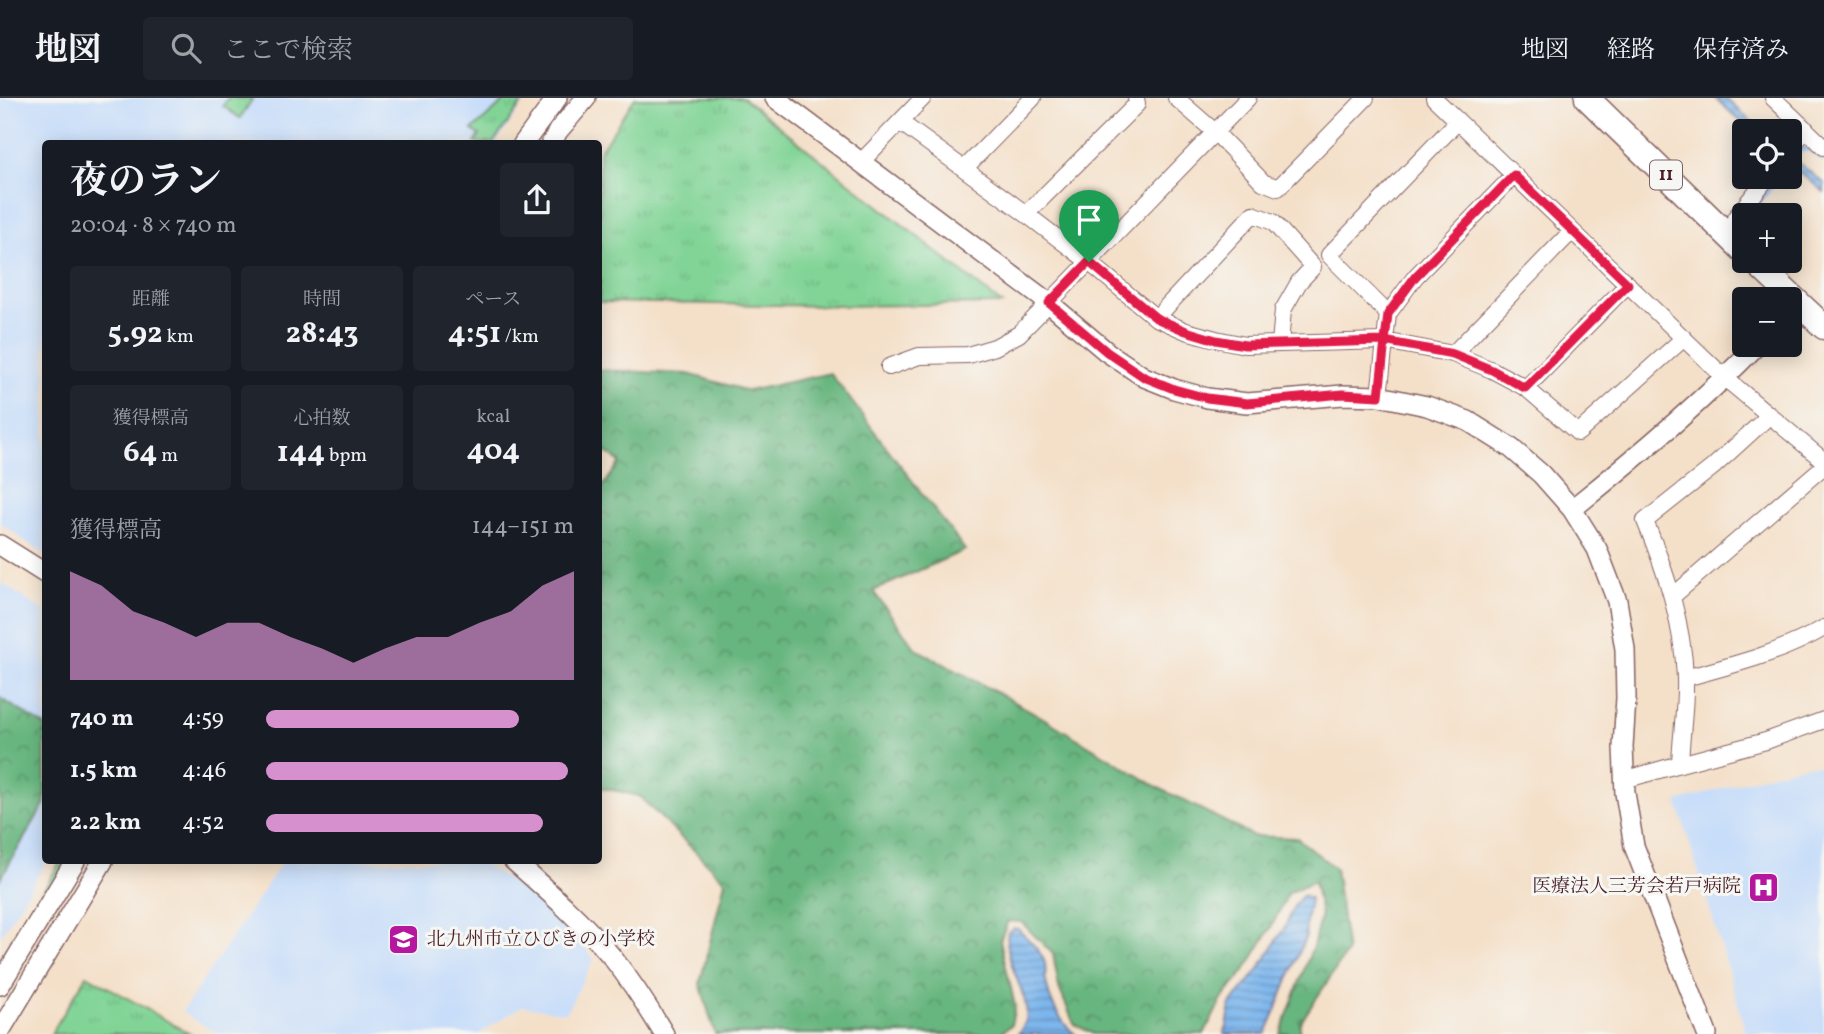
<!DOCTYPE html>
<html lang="ja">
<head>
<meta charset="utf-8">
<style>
  body { margin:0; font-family:Vollkorn,"Noto Serif JP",serif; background:#20242c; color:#f1f3f6; height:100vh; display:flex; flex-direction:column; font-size:26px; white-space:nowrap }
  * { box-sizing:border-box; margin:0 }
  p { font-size:23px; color:#9ea1a6 }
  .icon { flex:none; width:38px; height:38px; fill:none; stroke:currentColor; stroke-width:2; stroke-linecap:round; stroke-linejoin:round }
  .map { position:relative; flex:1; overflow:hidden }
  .side { position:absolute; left:42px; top:42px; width:560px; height:724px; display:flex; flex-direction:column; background:#171b24; border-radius:7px; box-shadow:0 4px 18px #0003 }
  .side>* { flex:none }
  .buttons { position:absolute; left:1732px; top:21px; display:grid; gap:14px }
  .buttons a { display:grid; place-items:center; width:70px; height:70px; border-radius:7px; background:#171b24; box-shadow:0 4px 18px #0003; font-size:35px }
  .pin { position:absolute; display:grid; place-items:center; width:60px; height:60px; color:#fff; margin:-72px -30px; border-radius:50% 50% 50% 0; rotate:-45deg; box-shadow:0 0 7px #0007 }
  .pin .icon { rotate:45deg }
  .round { display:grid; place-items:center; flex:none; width:74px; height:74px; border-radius:7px; background:#20242c }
  .head { display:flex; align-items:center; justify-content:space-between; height:119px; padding:0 28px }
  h1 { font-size:38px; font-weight:700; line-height:52px }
  .metrics { display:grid; grid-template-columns:repeat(3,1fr); gap:10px; height:119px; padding:7px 28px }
  .metrics div { display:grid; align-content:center; border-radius:7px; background:#20242c; text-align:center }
  .metrics b { font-size:30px; font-weight:700 }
  .metrics small { font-size:19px; font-weight:400 }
  .metrics p { font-size:19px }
  .chart { height:196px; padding:14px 28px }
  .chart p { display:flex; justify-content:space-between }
  .chart svg { width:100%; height:126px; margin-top:7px; fill:#d690ce; opacity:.7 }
  ul { padding:0 28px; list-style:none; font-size:23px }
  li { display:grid; grid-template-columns:112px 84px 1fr; align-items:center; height:52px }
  li i { height:18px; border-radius:9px; background:#d690ce }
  header { display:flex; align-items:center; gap:42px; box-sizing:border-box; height:98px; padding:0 35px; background:#171b24; border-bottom:2px solid #363941 }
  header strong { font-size:33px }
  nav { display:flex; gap:38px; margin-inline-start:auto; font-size:24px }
  .search { width:490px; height:63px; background:#20242c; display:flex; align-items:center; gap:18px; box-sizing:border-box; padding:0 24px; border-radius:7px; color:#9ea1a6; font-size:26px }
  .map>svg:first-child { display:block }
  .built { fill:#c7ddf9 }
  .grass { fill:url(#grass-tufts); stroke:#667a60; stroke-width:2 }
  .forest { fill:url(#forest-crowns); stroke:#596a55; stroke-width:2 }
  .water { fill:url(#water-rules); stroke:#636a8c; stroke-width:2 }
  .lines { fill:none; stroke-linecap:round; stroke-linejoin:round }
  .stream { stroke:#7cb6ed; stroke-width:4.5 }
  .minor-casing { stroke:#866362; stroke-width:18 }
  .tertiary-casing { stroke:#866362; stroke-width:22 }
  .primary-casing { stroke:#866362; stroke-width:27 }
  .minor { stroke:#fff; stroke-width:16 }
  .tertiary { stroke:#fff; stroke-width:19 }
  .primary { stroke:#fff; stroke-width:24 }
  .route-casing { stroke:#fff; stroke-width:14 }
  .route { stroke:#e11d48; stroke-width:9 }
  .labels { text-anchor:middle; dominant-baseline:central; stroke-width:6; stroke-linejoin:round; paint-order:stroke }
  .shield { fill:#f6f6f2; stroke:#7e6067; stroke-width:2 }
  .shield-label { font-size:18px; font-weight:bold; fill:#4a1f2b }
  .poi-label { font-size:19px; fill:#4a1f2b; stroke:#f6f6f2; text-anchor:end }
</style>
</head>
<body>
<header>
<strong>地図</strong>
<div class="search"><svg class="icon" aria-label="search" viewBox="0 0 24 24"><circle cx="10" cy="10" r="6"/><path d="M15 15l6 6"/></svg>ここで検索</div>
<nav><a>地図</a><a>経路</a><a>保存済み</a></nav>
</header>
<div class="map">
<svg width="1824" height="936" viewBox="0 0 1824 936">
  <defs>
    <pattern id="grass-tufts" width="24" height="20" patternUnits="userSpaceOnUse" patternTransform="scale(1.75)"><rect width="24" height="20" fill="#81d496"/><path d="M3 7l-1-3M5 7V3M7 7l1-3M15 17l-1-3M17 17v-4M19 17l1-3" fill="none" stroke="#71b681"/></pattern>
    <pattern id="forest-crowns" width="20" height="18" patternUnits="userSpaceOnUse" patternTransform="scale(1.75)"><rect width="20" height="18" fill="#68b67f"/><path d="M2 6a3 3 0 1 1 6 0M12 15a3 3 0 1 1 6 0" fill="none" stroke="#589368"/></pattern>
    <pattern id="water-rules" width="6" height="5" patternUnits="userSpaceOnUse" patternTransform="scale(1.75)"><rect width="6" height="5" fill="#7cb6ed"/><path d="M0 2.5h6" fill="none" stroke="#6893c0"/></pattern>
  </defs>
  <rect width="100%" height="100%" fill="#f6f6f2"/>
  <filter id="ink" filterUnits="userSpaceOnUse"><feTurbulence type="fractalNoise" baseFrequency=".0143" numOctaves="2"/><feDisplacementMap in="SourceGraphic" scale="14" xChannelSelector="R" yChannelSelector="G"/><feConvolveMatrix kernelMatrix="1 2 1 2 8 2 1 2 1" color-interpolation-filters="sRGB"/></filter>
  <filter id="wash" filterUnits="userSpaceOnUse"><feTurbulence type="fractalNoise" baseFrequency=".00686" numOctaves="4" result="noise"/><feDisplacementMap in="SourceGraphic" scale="28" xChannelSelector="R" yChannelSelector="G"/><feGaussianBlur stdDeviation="1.57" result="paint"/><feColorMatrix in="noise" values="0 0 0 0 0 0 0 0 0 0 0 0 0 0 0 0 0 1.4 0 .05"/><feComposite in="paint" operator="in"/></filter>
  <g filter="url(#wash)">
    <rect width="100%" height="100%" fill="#f4e0c9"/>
    <!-- built -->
    <path class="built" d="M0,0H528L496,45L46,46L45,457L0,425Z
      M0,484L45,514L47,763L0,839Z
      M1806,667L1824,668V936H1746L1729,874L1677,704L1769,676Z
      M283,763H479L506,781L562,823L594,861L566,915L522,908L479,936H218L182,914Z"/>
    <!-- grass -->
    <path class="grass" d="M228,0H253L240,20L223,8Z
      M508,0H526L493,45H475L480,37L472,32Z
      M635,0H743L1002,206L833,208L599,204V54Z
      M61,763H69L0,876V862L25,819L43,793Z
      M87,877L190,936H51Z"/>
    <!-- forest -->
    <path class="forest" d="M599,272L688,276L748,293L830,275L965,452L873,493L916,551L1035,615L1159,690L1253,738L1297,740L1335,770L1347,854L1300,925V936H1280L1313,848L1321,817L1314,783L1288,795L1272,828L1246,871L1222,901L1204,936H1093L1074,926L1059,890L1053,856L1021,824L1008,823L1000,842L1015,908L1011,927L999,936H715L700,885L725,783L639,698L599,689V394L620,364L599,349Z
      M0,600L45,628V705L0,781Z"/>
    <!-- water -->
    <path class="water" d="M1715,0H1725L1762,33H1751Z
      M1790,58L1824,85V94L1790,67Z
      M1303,797L1310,800C1309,814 1304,824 1306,838L1266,936H1224L1227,929L1231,906L1257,874L1285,829L1295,806Z
      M1014,830L1018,831C1027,840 1042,853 1045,866C1046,872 1045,878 1046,883C1049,903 1060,924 1075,936H1018C1021,932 1025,927 1026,922C1031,896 1002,865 1008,834Z"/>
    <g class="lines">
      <!-- stream -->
      <path class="stream" d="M1790,64L1802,51H1809L1824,61
        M1768,117L1757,107L1778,79
        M1790,139L1794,143"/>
    </g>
  </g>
  <g filter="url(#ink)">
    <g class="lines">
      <defs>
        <path id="minor" d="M1176,0L1215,34L1263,84L1278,90L1366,0
          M1434,0L1725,280L1824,363
          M1773,0L1824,49
          M900,24L1026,116L1089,164L1156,220L1186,233L1216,241L1245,247L1384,243L1453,256L1492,272L1526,290L1578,335L1684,240
          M1790,51L1806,31
          M861,64L923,0
          M965,70L1033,0
          M1026,116L1137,6L1136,0
          M1735,120L1768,79
          M1388,216L1329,157L1458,23
          M1156,220L1253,116L1273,124L1313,169L1299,184L1283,212L1280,246
          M1453,256L1572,133
          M889,269L919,258L968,257L995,249L1019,236L1248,0
          M1526,290L1628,186
          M1379,298L1388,216L1415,179L1514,77
          M1673,498L1824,368
          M1685,580C1733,567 1781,555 1824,530
          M1680,666L1766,643L1824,622
          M1624,682L1680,666C1681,638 1686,608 1685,580C1683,525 1666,473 1645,423L1713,369L1770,317"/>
        <path id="tertiary" d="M775,0L1049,205L1107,254L1144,279L1174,291L1207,300L1247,305L1343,297L1379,298L1427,308L1468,323L1511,350L1541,376L1572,411L1597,451L1617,503L1625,551L1626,600L1623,649L1625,695L1634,748L1707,936
          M523,46L557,0
          M551,46L558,33L586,0
          M1572,411C1637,359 1700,306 1757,247
          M0,447L46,476
          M514,763C548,793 583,824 612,859C631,883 648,909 664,936
          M0,887L75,763
          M0,933L103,763"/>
        <path id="primary" d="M1587,0L1745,154
          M1754,163L1824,229"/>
      </defs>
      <!-- minor casing -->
      <use href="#minor" class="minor-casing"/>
      <!-- tertiary casing -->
      <use href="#tertiary" class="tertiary-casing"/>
      <!-- primary casing -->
      <use href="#primary" class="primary-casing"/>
      <!-- minor -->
      <use href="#minor" class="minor"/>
      <!-- tertiary -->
      <use href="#tertiary" class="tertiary"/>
      <!-- primary -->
      <use href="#primary" class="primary"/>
    </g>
  </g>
  <g class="lines" filter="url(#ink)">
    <defs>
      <path id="route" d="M1089,164L1156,220L1186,233L1216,242L1245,247L1384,243L1453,256L1492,272L1525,290L1628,186L1514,77L1415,179L1388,216L1379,298L1343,296L1247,305L1207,300L1174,291L1144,279L1107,254L1049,205L1089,164"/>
    </defs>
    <!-- route casing -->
    <use href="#route" class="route-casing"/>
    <!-- route -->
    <use href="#route" class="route"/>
  </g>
  <!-- icons -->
  <defs>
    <symbol id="hospital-square" viewBox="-11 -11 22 22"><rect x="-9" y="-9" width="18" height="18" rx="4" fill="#b5179e" stroke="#f6f6f2"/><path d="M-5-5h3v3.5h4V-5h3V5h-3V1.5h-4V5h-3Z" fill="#fff"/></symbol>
    <symbol id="school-square" viewBox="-11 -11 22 22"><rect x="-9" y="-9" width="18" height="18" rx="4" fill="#b5179e" stroke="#f6f6f2"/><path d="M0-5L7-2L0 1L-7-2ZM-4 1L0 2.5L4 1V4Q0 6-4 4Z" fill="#fff"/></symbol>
  </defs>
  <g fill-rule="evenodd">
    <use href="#hospital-square" x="1746" y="772" width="35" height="35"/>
    <use href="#school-square" x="386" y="824" width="35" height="35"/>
  </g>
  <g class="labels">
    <!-- shield labels -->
    <rect class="shield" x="1650" y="62.5" width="32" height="29" rx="5"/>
    <g class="shield-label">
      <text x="1666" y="77">11</text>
    </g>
    <!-- poi labels -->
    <g class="poi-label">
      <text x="1741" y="789">医療法人三芳会若戸病院</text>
      <text x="427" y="842" text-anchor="start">北九州市立ひびきの小学校</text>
    </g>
  </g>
</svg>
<div class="buttons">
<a><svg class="icon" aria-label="locate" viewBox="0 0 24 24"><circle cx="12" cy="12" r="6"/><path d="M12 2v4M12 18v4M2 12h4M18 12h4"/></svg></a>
<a>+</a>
<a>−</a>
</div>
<div class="pin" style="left:1089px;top:164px;background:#1e9e55"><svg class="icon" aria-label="arrive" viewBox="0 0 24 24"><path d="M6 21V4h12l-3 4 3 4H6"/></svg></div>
<section class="side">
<div class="head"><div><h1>夜のラン</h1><p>20:04 · 8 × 740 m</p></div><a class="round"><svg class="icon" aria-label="share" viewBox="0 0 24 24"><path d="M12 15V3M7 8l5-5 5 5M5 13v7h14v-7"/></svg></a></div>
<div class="metrics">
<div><p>距離</p><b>5.92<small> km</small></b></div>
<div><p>時間</p><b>28:43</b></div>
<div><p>ペース</p><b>4:51<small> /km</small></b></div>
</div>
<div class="metrics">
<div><p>獲得標高</p><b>64<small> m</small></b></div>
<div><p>心拍数</p><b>144<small> bpm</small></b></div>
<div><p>kcal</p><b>404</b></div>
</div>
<div class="chart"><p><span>獲得標高</span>144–151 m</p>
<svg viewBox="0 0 160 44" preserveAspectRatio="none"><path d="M0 44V6L10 11L20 20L30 24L40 29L50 24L60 24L70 29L80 33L90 38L100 33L110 29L120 29L130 24L140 20L150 11L160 6V44z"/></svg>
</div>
<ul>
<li><b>740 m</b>4:59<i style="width:82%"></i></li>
<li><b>1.5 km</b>4:46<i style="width:98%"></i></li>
<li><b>2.2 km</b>4:52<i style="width:90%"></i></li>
</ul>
</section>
</div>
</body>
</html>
